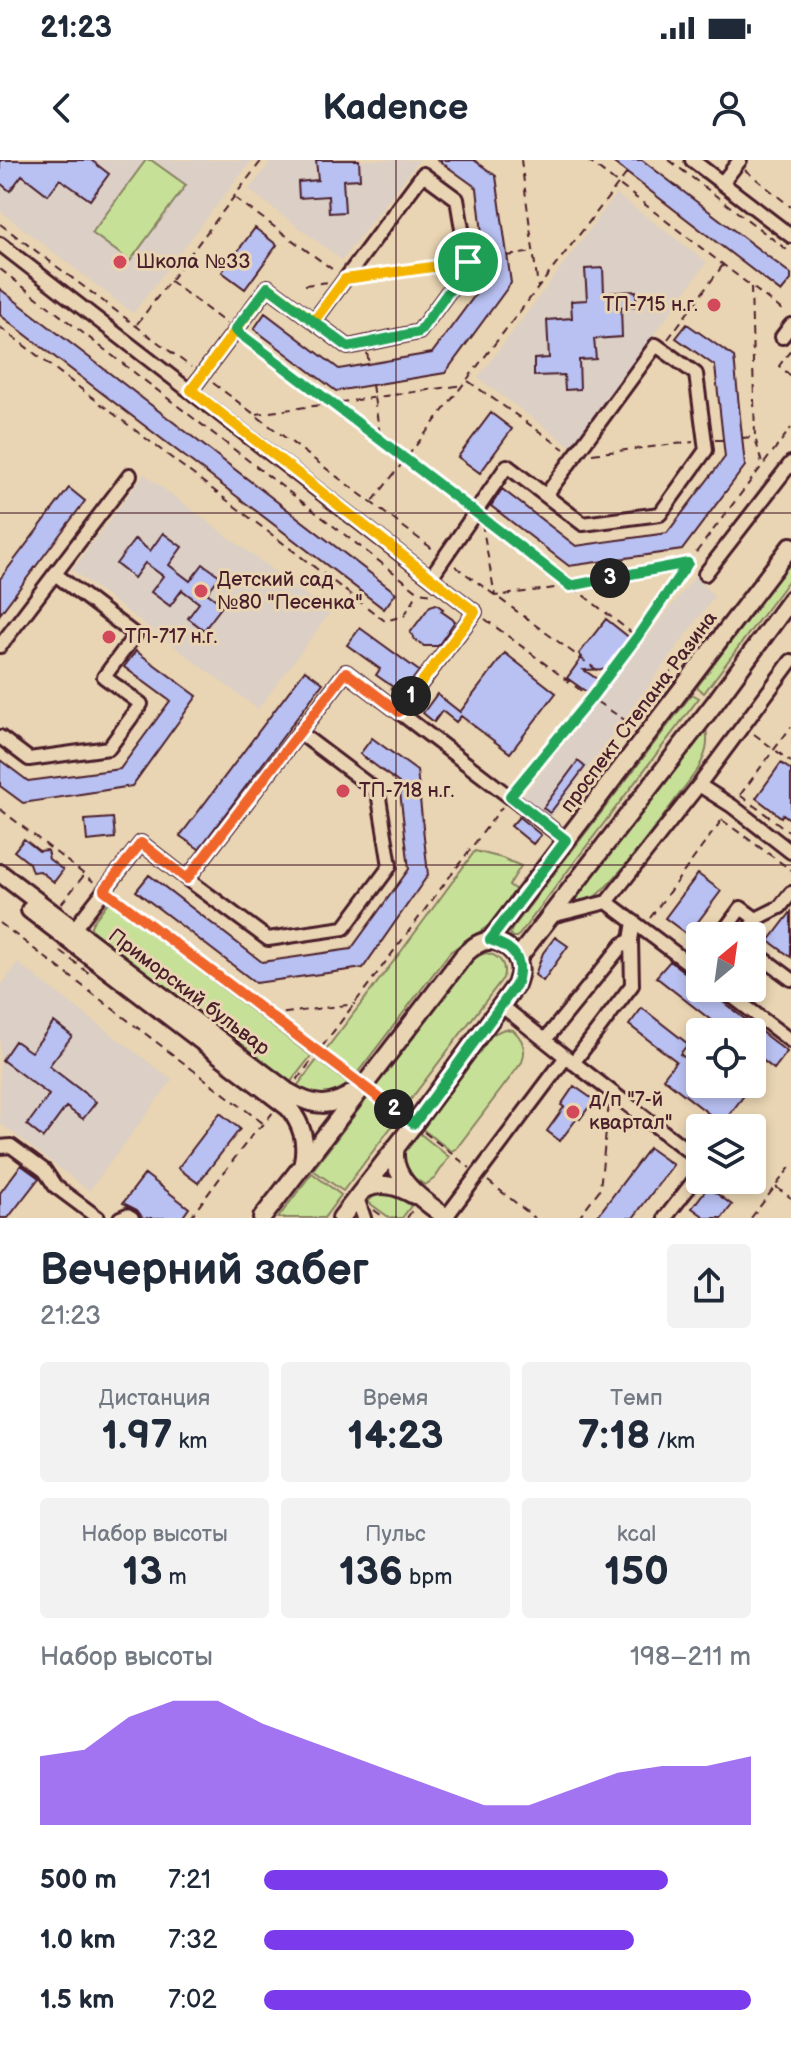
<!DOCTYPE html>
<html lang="ru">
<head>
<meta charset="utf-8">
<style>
  body { margin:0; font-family:"Balsamiq Sans",sans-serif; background:#f2f2f3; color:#1f2937; height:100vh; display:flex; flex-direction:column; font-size:30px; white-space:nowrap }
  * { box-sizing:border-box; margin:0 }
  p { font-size:26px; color:#747a83 }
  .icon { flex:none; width:44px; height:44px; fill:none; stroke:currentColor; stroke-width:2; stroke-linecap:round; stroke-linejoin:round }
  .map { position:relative; height:1058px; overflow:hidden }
  .drawer { display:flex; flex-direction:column; background:#fff; flex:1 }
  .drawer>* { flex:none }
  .needle { width:52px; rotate:29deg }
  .fabs { position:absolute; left:686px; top:762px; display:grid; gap:16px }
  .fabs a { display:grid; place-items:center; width:80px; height:80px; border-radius:8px; background:#fff; box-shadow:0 4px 12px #0003; font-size:40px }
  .pin { position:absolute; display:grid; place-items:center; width:68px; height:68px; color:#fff; margin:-34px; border:4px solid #fff; border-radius:50%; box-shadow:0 2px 8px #0007 }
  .km { position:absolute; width:40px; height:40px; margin:-20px; border-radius:50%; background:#222; color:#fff; font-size:22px; line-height:40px; text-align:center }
  .round { display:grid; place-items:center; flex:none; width:84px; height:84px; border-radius:8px; background:#f2f2f3 }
  .head { display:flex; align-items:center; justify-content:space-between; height:136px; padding:0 40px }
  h1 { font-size:44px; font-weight:600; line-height:60px }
  .figures { display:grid; grid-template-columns:repeat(3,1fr); gap:12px; height:136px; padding:8px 40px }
  .figures div { display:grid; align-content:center; border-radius:8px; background:#f2f2f3; text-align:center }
  .figures b { font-size:40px; font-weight:600 }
  .figures small { font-size:22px; font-weight:400 }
  .figures p { font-size:22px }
  .chart { height:224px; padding:16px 40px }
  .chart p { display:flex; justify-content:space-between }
  .chart svg { width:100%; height:144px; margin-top:8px; fill:#7c3aed; opacity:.7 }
  ul { padding:0 40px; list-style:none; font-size:26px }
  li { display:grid; grid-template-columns:128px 96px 1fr; align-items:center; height:60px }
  li i { height:20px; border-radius:10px; background:#7c3aed }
  .status { display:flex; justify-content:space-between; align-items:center; height:56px; padding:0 40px; background:#fff; direction:ltr }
  .status svg { height:22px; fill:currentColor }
  header { display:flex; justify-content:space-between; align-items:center; height:104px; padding:0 40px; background:#fff; font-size:36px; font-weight:600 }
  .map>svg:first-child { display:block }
  .built { fill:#dbcfc6 }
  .green { fill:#c6e197; stroke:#888061; stroke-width:2 }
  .building { fill:#b9c1f2; stroke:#4a1f2b; stroke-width:2 }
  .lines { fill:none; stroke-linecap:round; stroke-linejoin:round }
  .minor-casing { stroke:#4a1f2b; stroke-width:18 }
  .major-casing { stroke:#4a1f2b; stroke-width:22 }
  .path { stroke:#4a1f2b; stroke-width:2; stroke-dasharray:8 6; stroke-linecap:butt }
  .minor { stroke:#e9d5b3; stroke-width:12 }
  .major { stroke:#e9d5b3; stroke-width:16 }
  .split-1-casing { stroke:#fff; stroke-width:16 }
  .split-2-casing { stroke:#fff; stroke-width:16 }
  .split-3-casing { stroke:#fff; stroke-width:16 }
  .split-4-casing { stroke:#fff; stroke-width:16 }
  .split-1 { stroke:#f5b400; stroke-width:10 }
  .split-2 { stroke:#f0652b; stroke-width:10 }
  .split-3 { stroke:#22a559; stroke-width:10 }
  .split-4 { stroke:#22a559; stroke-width:10 }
  .grid { fill:none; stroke:#4a1f2b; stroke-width:2; stroke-opacity:0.55 }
  .poi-dot { fill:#d1495b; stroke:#e9d5b3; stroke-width:3 }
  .labels { text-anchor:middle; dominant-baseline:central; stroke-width:6; stroke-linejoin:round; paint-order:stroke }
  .poi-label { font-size:20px; fill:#4a1f2b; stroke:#e9d5b3; text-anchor:start }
  .street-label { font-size:20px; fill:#4a1f2b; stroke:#e9d5b3 }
</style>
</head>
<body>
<div class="status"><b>21:23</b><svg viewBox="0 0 49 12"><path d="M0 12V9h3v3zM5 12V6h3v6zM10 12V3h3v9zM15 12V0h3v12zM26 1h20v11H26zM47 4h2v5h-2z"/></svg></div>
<header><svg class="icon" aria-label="back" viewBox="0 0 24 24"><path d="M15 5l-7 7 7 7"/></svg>Kadence<svg class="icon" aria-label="person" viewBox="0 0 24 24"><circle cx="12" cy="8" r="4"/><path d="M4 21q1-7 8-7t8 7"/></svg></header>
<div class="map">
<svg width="791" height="1058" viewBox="0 0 791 1058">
  <rect width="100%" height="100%" fill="#e9d5b3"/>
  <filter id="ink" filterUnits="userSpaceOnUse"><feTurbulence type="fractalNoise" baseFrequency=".0125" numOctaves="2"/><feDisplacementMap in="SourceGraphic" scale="16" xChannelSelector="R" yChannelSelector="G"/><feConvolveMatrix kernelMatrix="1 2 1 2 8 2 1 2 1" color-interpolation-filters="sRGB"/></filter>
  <g filter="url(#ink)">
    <!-- built -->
    <path class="built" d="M0,0H252L133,153L0,51Z
      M272,0H419L342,100L249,30Z
      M616,34L707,102L572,287L478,218Z
      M144,314L330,453L258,549L72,410Z
      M696,415L714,437L549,660L521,638Z
      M18,803L172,920L89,1031L0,963V827Z"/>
    <!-- green -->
    <path class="green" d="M146,0H151L186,25L130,101L92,73Z
      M791,401V417L704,533L697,527Z
      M692,534L699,538L519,775L516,777H512L510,773L512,769Z
      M706,568C709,585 706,594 698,609C677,636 613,731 586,742C582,744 578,743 574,744V741Z
      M475,691L502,698L521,706L509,725L517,731L491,764L450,792L355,916L324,892L400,793Z
      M109,741L311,896L289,924L92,773L91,766L93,762Z
      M486,793C499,795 507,804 503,818L401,952L373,930L464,806L474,797Z
      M504,869L513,870C523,879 527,889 522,902L456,989L451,991L421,968L491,875Z
      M317,900L349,924L345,929L327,939L295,929Z
      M369,936L398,958L343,1031L313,1010Z
      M418,972L449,997L435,1018L425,1025L407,1013L401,995Z
      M312,1013L341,1035L324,1058H278Z
      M391,1032L411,1046L402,1058H390L368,1042L376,1033Z"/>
    <!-- building -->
    <path class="building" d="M0,0H91L109,14L90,40L60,19L48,35L22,15L10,31L0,23Z
      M316,0H359L360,19L343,20L345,52L329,53L328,36L299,38L298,22L318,20Z
      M438,0H474L496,16L511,123L445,213L336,231L254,169L265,153L339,209L432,193L487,119L477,28Z
      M610,0H642L791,114V120L781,132Z
      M255,68L277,85L245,129L222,112Z
      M603,108L604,133L636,131L637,146L621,147L622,177L594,179L596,199L579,200L580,229L565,230L564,215L534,216V199L549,198L547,160L572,158L571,141L587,140L585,109Z
      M0,129L396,433L384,449L0,155Z
      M687,164L734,197L745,306L682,390L569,406L491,346L502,329L576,386L667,373L725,297L715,206L676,178Z
      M491,253L512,269L480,313L458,297Z
      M69,328L85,341L0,454V419Z
      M163,373L182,387L169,405L190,421L203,404L220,416L207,433L223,445L204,470L188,458L199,443L182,430L170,446L151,432L163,416L145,403L134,418L116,404L135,379L150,391Z
      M436,444L443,449L441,451L455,461L438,486H424L413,478L414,477L410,473L430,446Z
      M606,459L631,479L607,509L584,510L597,519L588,533L567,518L582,497L579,494Z
      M360,468L419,511L400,536L391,529L393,527L376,515L380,509L347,485Z
      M136,491L197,536L132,626L23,643L0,626V600L28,621L120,609L170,541L124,507Z
      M505,493L556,533L510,593L461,556L456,562L442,551L434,562L423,553L437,534L460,552Z
      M305,510L323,523L199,689L180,676Z
      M372,578L417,611L428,715L363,808L256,823L136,731L149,715L262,802L351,789L409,709L399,623L360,594Z
      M578,601L585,607L550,653L543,648Z
      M781,603L791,610V660L783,654L781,657L756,638Z
      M519,657L541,675L533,684L511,666Z
      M113,658L115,678L87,681L85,660Z
      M24,679L39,691L47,690L49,699L63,710L54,722L40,711L32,712L29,703L14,691Z
      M698,714L721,731L688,775L665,758Z
      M791,752V797L769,781Z
      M555,777L568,786L543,821L535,815L543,793Z
      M670,801L700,824V828H705L787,892L774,909L752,892V872H726L656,817Z
      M642,848L688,884L680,894L700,909V924H719L728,931L735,924L746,933L722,964L663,918L676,901L629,865Z
      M54,862L72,876L49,906L96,942L83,959L66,947L43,978L27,965L49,935L2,900L15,881L31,892Z
      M574,926L594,940L580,959L578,957L560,981L547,971L564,947L561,945Z
      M220,953L240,969L198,1023L178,1008Z
      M649,988L673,1005L633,1058H596Z
      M21,1005L39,1018L8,1058H0V1033Z
      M145,1014L189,1048L182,1058H143L137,1050L123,1043Z
      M708,1027L732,1045L722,1058H706L692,1048Z"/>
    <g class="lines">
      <defs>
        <path id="minor" d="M692,0L791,76
          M722,23L740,0
          M0,84L475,452L399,552L566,680
          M782,177L791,165
          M191,230L268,127L348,187L419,172L468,105L457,39L423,14L314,161
          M705,414L791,303
          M431,417L507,306L583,364L660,354L706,290L696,214L656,185L546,335
          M0,486L130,315
          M0,577L29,599L109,588L141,544L104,517L135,475L55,414
          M699,625L732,646L791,692
          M187,719L268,779L344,768L390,706L378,632L300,573
          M607,742L700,812
          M551,756L607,742L699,625L791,501
          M74,769L141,683L187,719L346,512L399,552
          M720,776L741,748L756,759L780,747L791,733
          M744,776L756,759
          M752,790L791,819
          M721,828L791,881
          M545,880L623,784L631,780
          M566,897L700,1000
          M573,903L632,825L631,780L634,762
          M0,987L11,986L45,1011L55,1026L98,1058
          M357,1038L364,1058
          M446,1057L566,897L502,846
          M120,1058L127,1055L132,1058
          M665,1058L700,1013"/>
        <path id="major" d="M0,713L288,932C314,947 330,949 356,931
          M30,750L289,948C302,965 307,981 303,1002
          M490,780L791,386
          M517,799L714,544L791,439
          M396,987C388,1019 426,1042 447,1058
          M365,1029C383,1021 397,1026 414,1035
          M262,1058L465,794C472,788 479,781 489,781C502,780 517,792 519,805C521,812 518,818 516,825L414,964L341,1058"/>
      </defs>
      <!-- minor casing -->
      <use href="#minor" class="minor-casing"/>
      <!-- major casing -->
      <use href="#major" class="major-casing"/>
      <!-- path -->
      <path class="path" d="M521,0L538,127
        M587,0L786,153
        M669,0L791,93
        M745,10L791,47
        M235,38L336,112
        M0,64L191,207
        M507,96L533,92
        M0,109L419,432L433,434
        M362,117L455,104
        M170,121L227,164
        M305,125L328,122
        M751,127L755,277L762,304
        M137,164L262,0
        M0,167L385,461L404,456L418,433
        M245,177L405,300L466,344
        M668,179L723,105
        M791,190L779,206L791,216
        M367,193L369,204
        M468,221L564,289
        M213,223L434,390
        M372,225L381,281
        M256,254L464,225
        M742,278L753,277
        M715,280H723
        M592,294L693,282
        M373,341L627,13
        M484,358L637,477
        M482,363L495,436L570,426L687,403
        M455,406L605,516
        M485,459L591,538L631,564L670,512L674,515
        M754,574L791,602
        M518,626L591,538L637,477L688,403L791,268
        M740,635L791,567
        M741,636L791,673
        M0,649L94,722
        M722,660L791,710
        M115,738L352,918
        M61,744L85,714
        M650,758L724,657
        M0,763L264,964
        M60,791L90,814
        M270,855L355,844
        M297,920L502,647
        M373,934L403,956
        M424,972L470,1008
        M488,1021L535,1058
        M776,1027L791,1038
        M374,1050L385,1058
        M190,1058L255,971L264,964L273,952
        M407,1058L413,1049
        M578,1058L600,1029L609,943
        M751,1058L791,1006"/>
      <!-- minor -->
      <use href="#minor" class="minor"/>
      <!-- major -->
      <use href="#major" class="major"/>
    </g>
  </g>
  <g class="lines" filter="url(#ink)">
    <defs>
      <path id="split-1" d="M411,536L475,452L191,230L268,127L314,161L345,119L468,102"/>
      <path id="split-2" d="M394,949L104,730L141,683L187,719L346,512L399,552L411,536"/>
      <path id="split-3" d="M394,949L414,964L516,825C525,800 514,787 490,780L566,680L510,636L591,538L637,477L688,403L610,418"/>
      <path id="split-4" d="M468,102V105L419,172L348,187L268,127L235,170C347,255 460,339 570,426L610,418"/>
    </defs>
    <!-- split-1 casing -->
    <use href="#split-1" class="split-1-casing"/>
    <!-- split-2 casing -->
    <use href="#split-2" class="split-2-casing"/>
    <!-- split-3 casing -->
    <use href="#split-3" class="split-3-casing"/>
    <!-- split-4 casing -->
    <use href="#split-4" class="split-4-casing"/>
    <!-- split-1 -->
    <use href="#split-1" class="split-1"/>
    <!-- split-2 -->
    <use href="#split-2" class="split-2"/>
    <!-- split-3 -->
    <use href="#split-3" class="split-3"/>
    <!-- split-4 -->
    <use href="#split-4" class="split-4"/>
  </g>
  <!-- grid -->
  <path class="grid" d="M396,0V1058M0,353H791M0,705H791"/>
  <!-- markers -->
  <g class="poi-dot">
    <circle cx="120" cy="102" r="8"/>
    <circle cx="714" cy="145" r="8"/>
    <circle cx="201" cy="431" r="8"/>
    <circle cx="109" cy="477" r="8"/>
    <circle cx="343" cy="631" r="8"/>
    <circle cx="573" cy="952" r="8"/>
  </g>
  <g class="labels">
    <!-- poi labels -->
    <g class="poi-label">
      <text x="136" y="102">Школа №33</text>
      <text x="698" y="145" text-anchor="end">ТП-715 н.г.</text>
      <text x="217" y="420">Детский сад<tspan x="217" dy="23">№80 "Песенка"</tspan></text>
      <text x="125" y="477">ТП-717 н.г.</text>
      <text x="359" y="631">ТП-718 н.г.</text>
      <text x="589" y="940">д/п "7-й<tspan x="589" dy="23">квартал"</tspan></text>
    </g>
    <!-- street labels -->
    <g class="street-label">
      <text transform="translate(639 552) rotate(-53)">проспект Степана Разина</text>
      <text transform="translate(189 832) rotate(37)">Приморский бульвар</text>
    </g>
  </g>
</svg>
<div class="fabs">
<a><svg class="needle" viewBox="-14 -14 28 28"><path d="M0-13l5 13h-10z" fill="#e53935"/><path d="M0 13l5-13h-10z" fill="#747a83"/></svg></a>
<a><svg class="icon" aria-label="locate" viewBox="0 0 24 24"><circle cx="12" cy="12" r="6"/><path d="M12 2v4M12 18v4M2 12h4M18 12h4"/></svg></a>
<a><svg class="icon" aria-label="layers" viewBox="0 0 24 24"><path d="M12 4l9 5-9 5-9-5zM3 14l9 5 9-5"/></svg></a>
</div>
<div class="pin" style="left:468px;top:102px;background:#1e9e55"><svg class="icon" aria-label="arrive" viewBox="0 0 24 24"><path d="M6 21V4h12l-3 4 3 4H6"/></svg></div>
<b class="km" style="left:411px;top:536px">1</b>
<b class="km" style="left:394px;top:949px">2</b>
<b class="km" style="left:610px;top:418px">3</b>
</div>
<section class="drawer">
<div class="head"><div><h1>Вечерний забег</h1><p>21:23</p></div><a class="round"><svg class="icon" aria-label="share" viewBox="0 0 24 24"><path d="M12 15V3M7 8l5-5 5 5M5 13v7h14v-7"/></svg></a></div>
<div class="figures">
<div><p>Дистанция</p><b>1.97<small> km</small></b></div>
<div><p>Время</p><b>14:23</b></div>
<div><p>Темп</p><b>7:18<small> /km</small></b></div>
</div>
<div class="figures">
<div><p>Набор высоты</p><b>13<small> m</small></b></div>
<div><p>Пульс</p><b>136<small> bpm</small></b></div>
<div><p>kcal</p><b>150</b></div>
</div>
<div class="chart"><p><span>Набор высоты</span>198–211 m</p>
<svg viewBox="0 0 160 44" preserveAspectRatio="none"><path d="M0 44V23L10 21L20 11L30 6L40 6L50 13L60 18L70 23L80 28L90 33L100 38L110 38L120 33L130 28L140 26L150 26L160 23V44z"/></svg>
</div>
<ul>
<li><b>500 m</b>7:21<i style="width:83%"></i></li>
<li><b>1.0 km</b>7:32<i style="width:76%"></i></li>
<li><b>1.5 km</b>7:02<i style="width:100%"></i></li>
</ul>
</section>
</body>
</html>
